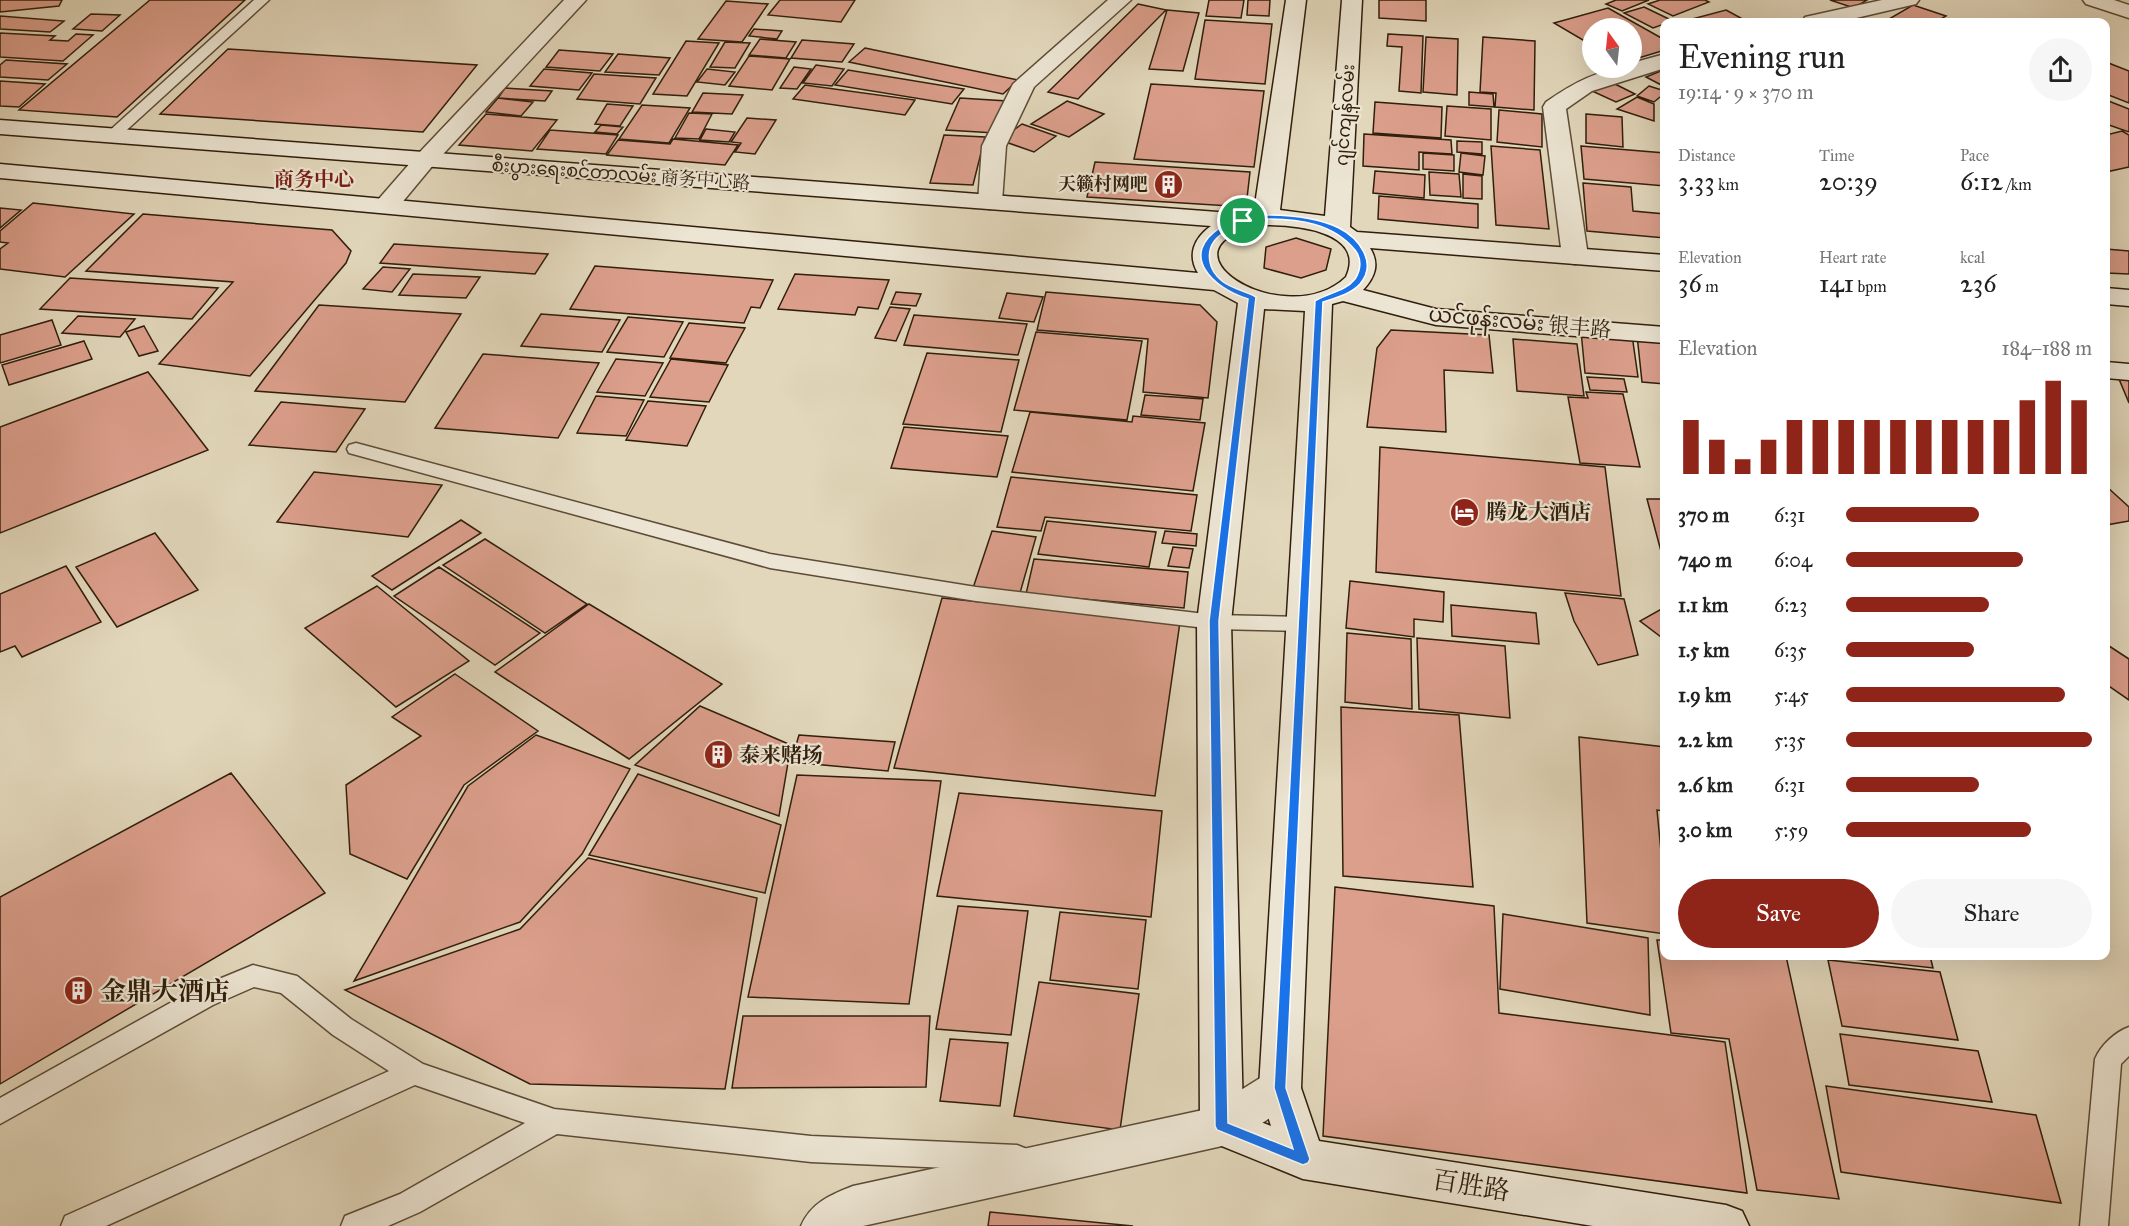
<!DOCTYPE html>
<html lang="en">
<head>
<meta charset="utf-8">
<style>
  body { margin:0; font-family:"IM FELL Great Primer","Noto Serif SC","Noto Sans Myanmar",serif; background:#f6f6f6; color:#222; height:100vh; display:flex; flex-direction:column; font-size:22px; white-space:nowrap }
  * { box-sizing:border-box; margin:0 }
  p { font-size:20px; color:#767676 }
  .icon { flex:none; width:33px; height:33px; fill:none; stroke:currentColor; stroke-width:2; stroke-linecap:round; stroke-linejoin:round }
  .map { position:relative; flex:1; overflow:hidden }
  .sheet { position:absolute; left:1660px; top:18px; width:450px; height:942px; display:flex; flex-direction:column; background:#fff; border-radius:12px; box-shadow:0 6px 24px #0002 }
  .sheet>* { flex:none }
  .needle { width:39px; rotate:345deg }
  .controls { position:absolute; left:1582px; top:18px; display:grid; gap:12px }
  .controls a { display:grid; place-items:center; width:60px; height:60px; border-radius:50%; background:#fff; box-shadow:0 6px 24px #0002; font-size:30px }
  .pin { position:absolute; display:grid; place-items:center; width:51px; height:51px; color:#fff; margin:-26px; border:3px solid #fff; border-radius:50%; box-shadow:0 2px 6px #0007 }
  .round { display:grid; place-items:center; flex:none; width:63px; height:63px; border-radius:32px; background:#f6f6f6 }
  .overview { display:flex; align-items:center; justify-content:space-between; height:102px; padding:0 18px }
  h1 { font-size:33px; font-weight:600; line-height:45px }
  .stats { display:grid; grid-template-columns:repeat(3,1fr); gap:9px; height:102px; padding:6px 18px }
  .stats div { display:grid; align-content:center }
  .stats b { font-size:26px; font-weight:600 }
  .stats small { font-size:16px; font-weight:400 }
  .stats p { font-size:16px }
  .chart { height:168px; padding:12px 18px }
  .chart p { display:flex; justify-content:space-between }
  .chart svg { width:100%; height:108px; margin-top:6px; stroke:#8f2418; stroke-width:6 }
  .primary-button { display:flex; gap:12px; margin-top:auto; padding:12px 18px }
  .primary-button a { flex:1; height:69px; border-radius:36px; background:#8f2418; color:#fff; font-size:24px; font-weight:600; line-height:69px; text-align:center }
  .primary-button a+a { background:#f6f6f6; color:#222 }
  ul { padding:0 18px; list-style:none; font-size:20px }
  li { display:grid; grid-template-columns:96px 72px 1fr; align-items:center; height:45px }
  li i { height:15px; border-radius:8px; background:#8f2418 }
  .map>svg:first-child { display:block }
  .building { fill:#dc9f8c; stroke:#301e0c; stroke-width:1.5 }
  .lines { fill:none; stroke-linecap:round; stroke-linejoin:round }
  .lane-casing { stroke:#5c4c38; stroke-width:3 }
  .street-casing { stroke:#5c4c38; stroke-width:3 }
  .secondary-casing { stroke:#301e0c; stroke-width:3 }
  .lane { fill:#ece5d3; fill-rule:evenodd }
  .street { fill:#ece5d3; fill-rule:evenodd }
  .secondary { fill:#ece5d3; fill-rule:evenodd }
  .route { fill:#1a73e8; stroke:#fff; stroke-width:1.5; fill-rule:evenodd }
  .labels { text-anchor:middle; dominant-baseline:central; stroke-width:4.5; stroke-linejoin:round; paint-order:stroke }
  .far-street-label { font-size:18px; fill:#301e0c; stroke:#ece5d3 }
  .far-poi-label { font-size:18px; font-weight:bold; fill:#301e0c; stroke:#ece5d3; text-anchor:end }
  .far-quarter-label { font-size:20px; font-weight:bold; fill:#7a1f14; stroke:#ece5d3 }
  .street-label { font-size:21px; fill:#301e0c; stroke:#ece5d3 }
  .poi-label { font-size:21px; font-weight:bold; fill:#301e0c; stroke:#ece5d3; text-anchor:start }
  .near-poi-label { font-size:26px; font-weight:bold; fill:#301e0c; stroke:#ece5d3; text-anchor:start }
  .near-street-label { font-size:26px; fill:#301e0c; stroke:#ece5d3 }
</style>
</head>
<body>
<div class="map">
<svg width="2129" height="1226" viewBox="0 0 2129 1226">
  <rect width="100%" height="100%" fill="#e2d7bb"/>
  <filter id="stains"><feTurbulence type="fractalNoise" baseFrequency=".00333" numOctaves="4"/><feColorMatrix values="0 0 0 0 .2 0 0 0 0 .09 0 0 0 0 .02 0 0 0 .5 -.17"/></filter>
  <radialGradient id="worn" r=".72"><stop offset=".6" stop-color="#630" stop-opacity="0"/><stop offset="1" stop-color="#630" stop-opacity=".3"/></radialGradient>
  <!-- building -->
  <path class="building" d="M0,0H62L59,6L0,12Z
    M150,0H245L117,117L19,110Z
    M780,0H855L841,22L768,15Z
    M1209,0H1244L1241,18L1206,16Z
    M1248,0H1270L1269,16L1247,15Z
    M1379,0H1426V21L1379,18Z
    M1616,0H1649L1622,11L1606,4Z
    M1660,0H1705L1709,2L1673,16L1648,4Z
    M1830,0H1867L1854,8Z
    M726,1L768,4L742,42L698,39Z
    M1138,4L1166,10L1078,99L1048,92Z
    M1913,5L1946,16L1936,22H1899L1889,19Z
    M1644,7L1673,21L1653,28L1624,13Z
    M1608,8L1665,40V50L1632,60V28H1593V46L1554,23Z
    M1167,10L1199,13L1183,71L1149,69Z
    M1726,10L1748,22H1681Z
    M91,14L120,15L102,31L73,29Z
    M0,16L64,21L50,32L0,29Z
    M1205,20L1272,24L1265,84L1195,79Z
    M754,29L782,31L777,39L749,36Z
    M0,33L55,36L50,40L68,41L76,34L93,35L63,61L0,57Z
    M1388,34L1423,36L1421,93L1399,91L1402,47L1387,46Z
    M1426,37L1458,39L1457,95L1423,92Z
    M1483,37L1535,41L1534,110L1495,107L1496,93L1480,92Z
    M760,39L796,42L786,58L749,55Z
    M802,40L854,44L842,62L791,58Z
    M686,41L719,43L687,96L653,94Z
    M725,42L750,43L735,68L710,67Z
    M865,48L1018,80L1003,94L849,62Z
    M228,49L477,65L423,132L160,114Z
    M559,50L613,54L600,71L546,67Z
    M618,54L670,58L659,75L605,72Z
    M749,56L790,59L772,90L729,86Z
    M6,60L67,64L48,80L0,77V65Z
    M2106,62L2129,71V103L2106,94Z
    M816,65L844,69L832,86L803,83Z
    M794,67L811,69L797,89L780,88Z
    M544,69L592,73L579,90L530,86Z
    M707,69L735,72L725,85L697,82Z
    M848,70L964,89L952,104L835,85Z
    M1663,70L1665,71V87L1646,77Z
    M594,74L656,78L640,104L577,99Z
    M0,81L45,84L19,107L0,106Z
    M1611,82L1635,94L1616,102L1592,91Z
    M1151,84L1264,91L1254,167L1134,159Z
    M805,85L915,100L905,115L793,99Z
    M1649,86L1665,91V93L1654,102L1637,96Z
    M505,88L552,91L545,101L498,98Z
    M1469,92L1493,94L1494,107L1469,105Z
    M703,93L743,95L732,114L692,112Z
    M1637,97L1654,104V121L1617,109Z
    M498,98L533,102L521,116L486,112Z
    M960,98L1007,101L995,133L946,130Z
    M2106,100L2129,109V132L2106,124Z
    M1067,101L1104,114L1069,137L1031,124Z
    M1375,102L1442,107L1441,138L1373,133Z
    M607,104L633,106L620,126L595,124Z
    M642,105L690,108L669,143L619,139Z
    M1447,106L1491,109V140L1445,136Z
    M1499,110L1542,114V147L1497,142Z
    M689,113L712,114L699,139L675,138Z
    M486,114L557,120L532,151L459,145Z
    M1586,114L1622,117L1623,147L1586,143Z
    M747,118L776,120L755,154L735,152L741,143L731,142Z
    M1022,124L1056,136L1034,152L1000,140Z
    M601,125L623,127L617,134L595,132Z
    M706,129L735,132L729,142L700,140Z
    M550,130L618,135L606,154L537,149Z
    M2122,131L2129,135V167L2106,172V135Z
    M1364,134L1451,140L1452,154L1419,152V170L1363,166Z
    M944,135L985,137L973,185L930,183Z
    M673,139L738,145L725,165L607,155L618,140L670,144Z
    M1457,141L1482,142V154L1457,152Z
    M1491,146L1540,150L1549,229L1496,225Z
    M1581,146L1665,153V186L1584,179Z
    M1423,153L1454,155V171L1423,169Z
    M1461,153L1485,156L1483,175L1459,172Z
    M1095,162L1250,172L1246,207L1087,197Z
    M1375,171L1425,175L1424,198L1373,193Z
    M1429,172L1459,174L1461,197L1430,195Z
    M1463,174L1482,176V199L1463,198Z
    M1583,183L1631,187L1633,211L1665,214V238L1587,231Z
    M1379,196L1478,204V228L1378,219Z
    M33,203L134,214L65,277L0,269V249L8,243L0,242V231Z
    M0,208L21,210L0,228Z
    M143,214L332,230L351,251L346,263L250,376L159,364L233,282L86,271Z
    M1296,238L1331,249L1326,270L1301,278L1264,268L1266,247Z
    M394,244L548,254L535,274L380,263Z
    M2106,249L2129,251V274L2106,273Z
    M595,266L773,280L760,308L751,307L744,323L570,309Z
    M383,267L410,269L392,292L363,289Z
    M413,274L480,277L466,298L399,295Z
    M795,274L889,280L878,309L858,307L855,315L778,309Z
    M70,278L218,288L192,319L40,309Z
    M896,292L921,294L916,306L891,304Z
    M1046,292L1200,305L1217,322L1208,398L1143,392L1148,339L1037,330Z
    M1007,293L1043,297L1034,322L999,318Z
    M319,305L461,314L405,402L255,391Z
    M890,307L910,309L896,341L875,338Z
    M541,314L620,320L602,352L521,346Z
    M914,315L1027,324L1018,355L904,345Z
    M78,316L135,319L120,337L62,333Z
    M628,317L683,322L664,357L607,352Z
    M52,320L61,345L0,363V335Z
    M689,323L745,328L726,363L670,358Z
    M144,326L158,351L139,356L126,332Z
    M1391,330L1489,335L1493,373L1444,370L1446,432L1367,427L1377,348Z
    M1581,331L1632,335L1638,377L1585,373Z
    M1036,332L1142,341L1127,420L1014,410Z
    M1637,335L1665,338V384L1642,382Z
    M1513,339L1577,344L1584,396L1517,391Z
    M84,341L92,359L9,385L2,365Z
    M927,353L1019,360L1001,432L903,424Z
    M483,354L599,363L558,438L435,428Z
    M616,359L663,363L645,396L597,392Z
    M671,359L728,365L709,402L650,397Z
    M148,372L208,450L0,533V427Z
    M1587,377L1624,379L1627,392L1590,390Z
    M2119,379L2129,380V403Z
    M1586,392L1623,394L1640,467L1580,463L1568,397L1588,398Z
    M1145,395L1203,399L1200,420L1141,415Z
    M596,396L644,400L626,436L577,433Z
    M648,401L706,406L687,446L626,440Z
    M281,402L365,409L336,452L249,445Z
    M1030,412L1132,422L1133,416L1205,423L1193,491L1012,472Z
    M904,427L1008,436L997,477L891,468Z
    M1380,447L1605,467L1621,596L1376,572Z
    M314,472L442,485L408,537L277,522Z
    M1011,477L1197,495L1191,531L1045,517L1041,531L997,527Z
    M2106,486L2129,507V521L2106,525Z
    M1647,499H1665V555H1662Z
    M461,520L481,533L392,590L372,576Z
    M1047,521L1156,532L1149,567L1038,554Z
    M992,531L1036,537L1020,593L973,588Z
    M1165,531L1197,534L1196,546L1162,543Z
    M155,533L198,590L117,627L76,567Z
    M485,539L587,604L545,633L443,565Z
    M1173,547L1193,549L1189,568L1168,566Z
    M1034,559L1188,572L1184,608L1026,594Z
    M66,566L101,622L22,657L15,646L0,652V594Z
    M439,567L540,633L495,665L394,596Z
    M1350,581L1444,592L1443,622L1414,619V637L1346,628Z
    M377,586L469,661L396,707L305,628Z
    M1565,593L1624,599L1638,655L1598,665L1574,621Z
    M942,598L1180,622L1155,796L894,768Z
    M589,604L722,684L629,759L495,672Z
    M1451,605L1536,613L1539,644L1452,636Z
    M1665,607V640L1640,621Z
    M1347,633L1411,639L1412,709L1345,702Z
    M1417,638L1505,646L1510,718L1419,709Z
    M2106,644L2129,659V700L2106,684Z
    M455,674L538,731L464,785L407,879L350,854L346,785L421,736L392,717Z
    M700,706L791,745L779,816L635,765Z
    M1341,707L1459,715L1473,887L1343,876Z
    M536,735L630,769L582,854L520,922L354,981L468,786Z
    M799,735L895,742L888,771L791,762Z
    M1579,737L1665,747V811L1657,810L1665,893V934L1587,923Z
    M231,773L325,893L0,1084V897Z
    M638,774L781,825L765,893L589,855Z
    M797,775L941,781L909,1004L748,997Z
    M959,793L1162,811L1151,917L937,896Z
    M588,858L757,898L725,1089L530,1084L345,990L520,929Z
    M1335,887L1494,906L1499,1013L1725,1042L1747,1193L1323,1136Z
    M958,906L1028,911L1011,1035L936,1029Z
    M1060,912L1146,920L1138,989L1050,980Z
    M1503,914L1648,938L1650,1015L1500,989Z
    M1657,940H1665V956H1786L1839,1199L1757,1190L1729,1039L1671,1033Z
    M1827,956H1930L1933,968Z
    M1828,960L1940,972L1958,1040L1842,1026Z
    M1039,982L1139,994L1120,1130L1014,1116Z
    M743,1016H930L926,1087L732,1088Z
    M1840,1034L1978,1051L1992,1102L1849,1085Z
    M950,1039L1008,1043L1000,1106L940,1101Z
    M1826,1086L2036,1115L2061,1203L1841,1172Z
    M990,1212L1133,1226H988Z"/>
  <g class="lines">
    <defs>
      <path id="lane" d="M254,0H269L118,138H108L106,135L108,132Z
        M356,443L770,554L976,587L1214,615L1302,617L1309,619L1313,624L1309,629L1302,631L1214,629L976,601L770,568L349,453L347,449L349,445Z
        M253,965L297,976L351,1019L423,1064L554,1109L811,1136L1017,1145L1027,1149L1031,1158L1027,1167L1017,1171L811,1162L557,1134L420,1212L388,1226H341L345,1216L400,1194L525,1123L415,1085L106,1226H61L65,1216L389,1071L333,1035L281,993L254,987L213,1005L0,1124V1098L195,989Z
        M2129,1027V1056L2121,1064L2108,1226H2080L2095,1059C2101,1045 2115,1032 2129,1027Z"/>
      <path id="street" d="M564,0H586L434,164L395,211L386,213L377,211L374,206L377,201L418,154Z
        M1108,0H1131L1034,87L1006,146L1002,202L999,207L990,209L981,207L978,202L982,146L1013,84Z
        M1882,0H1919L1916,4L1839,22H1802L1805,17Z
        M2083,0H2114L2129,5V18L2086,4Z
        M1665,54V68L1592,91L1566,109L1588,256L1584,262L1575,264L1566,262L1562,256L1543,107L1546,102C1572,84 1599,68 1632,68V63Z
        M1280,1069L1295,1075L1301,1088L1295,1101L1237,1140L1222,1146L863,1226H801C811,1203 830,1195 853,1186L1212,1108L1265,1075Z"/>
      <path id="secondary" d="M1286,0H1306L1280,210L1325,216L1342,0H1362L1350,227L1357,232L1665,255V271L1370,248C1380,264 1375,277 1363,290L1436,309L1665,327V343L1436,325L1343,301L1332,304L1301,1088L1319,1141L1726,1205L1742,1211L1749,1226H1593L1303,1179L1207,1140L1200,1126L1197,622L1238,303L1214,290L0,178V164L1198,273C1187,255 1194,238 1211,226L0,134V120L1244,214L1254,211ZM1266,225C1294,225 1367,231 1346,277C1284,336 1143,245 1266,225ZM1264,309L1305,311L1259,1088L1271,1126L1243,1115L1231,622Z
        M2106,288L2129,290V306L2106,304Z
        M2106,362L2129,364V380L2106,378Z"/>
    </defs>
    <!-- lane casing -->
    <use href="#lane" class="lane-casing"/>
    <!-- street casing -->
    <use href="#street" class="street-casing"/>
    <!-- secondary casing -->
    <use href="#secondary" class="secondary-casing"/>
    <!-- lane -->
    <use href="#lane" class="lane"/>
    <!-- street -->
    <use href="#street" class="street"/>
    <!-- secondary -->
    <use href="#secondary" class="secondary"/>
  </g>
  <!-- route -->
  <path class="route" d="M1266,215C1291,215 1316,217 1339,228C1359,238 1378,263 1360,284C1351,294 1335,298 1323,302L1286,1088L1310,1159L1308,1163L1303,1165L1217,1130L1215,1126L1209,621L1248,299C1214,289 1177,255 1221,227C1235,219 1251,217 1266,215ZM1266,219C1299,219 1333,223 1355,250C1362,259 1361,270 1355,279C1345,292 1327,293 1315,301L1274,1088L1293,1149L1228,1123L1219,621L1256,297C1246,291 1232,289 1222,281C1216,276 1211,269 1210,262C1204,231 1244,223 1266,219Z"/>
  <!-- icons -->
  <defs>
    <symbol id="building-disc" viewBox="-11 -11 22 22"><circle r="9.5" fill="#8f2418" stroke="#ece5d3"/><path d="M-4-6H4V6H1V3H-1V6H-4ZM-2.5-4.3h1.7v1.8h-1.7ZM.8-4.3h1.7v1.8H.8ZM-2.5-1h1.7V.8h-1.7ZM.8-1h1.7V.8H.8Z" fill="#fff"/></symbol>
    <symbol id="hotel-disc" viewBox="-11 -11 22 22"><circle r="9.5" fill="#8f2418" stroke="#ece5d3"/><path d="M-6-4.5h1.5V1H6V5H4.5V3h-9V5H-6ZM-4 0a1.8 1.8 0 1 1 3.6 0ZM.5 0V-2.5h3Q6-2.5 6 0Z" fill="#fff"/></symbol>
  </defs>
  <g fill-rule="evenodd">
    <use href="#building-disc" x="1152" y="168" width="33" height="33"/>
    <use href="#hotel-disc" x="1448" y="496" width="33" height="33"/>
    <use href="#building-disc" x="702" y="738" width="33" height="33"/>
    <use href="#building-disc" x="62" y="974" width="33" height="33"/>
  </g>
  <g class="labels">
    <!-- far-street labels -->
    <g class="far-street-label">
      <text transform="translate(1345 115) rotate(-86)">ဂျင်ကျန်လမ်း</text>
      <text transform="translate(621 174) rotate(4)">စီးပွားရေးစင်တာလမ်း 商务中心路</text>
    </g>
    <!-- far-poi labels -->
    <g class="far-poi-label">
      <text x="1148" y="184">天籁村网吧</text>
    </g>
    <!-- far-quarter labels -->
    <g class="far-quarter-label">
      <text x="314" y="179">商务中心</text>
    </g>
    <!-- street labels -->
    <g class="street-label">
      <text transform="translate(1520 322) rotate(5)">ယင်ဖုန်းလမ်း 银丰路</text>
    </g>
    <!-- poi labels -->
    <g class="poi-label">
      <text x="1486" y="512">腾龙大酒店</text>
      <text x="739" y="755">泰来赌场</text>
    </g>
    <!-- near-poi labels -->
    <g class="near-poi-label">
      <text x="100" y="991">金鼎大酒店</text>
    </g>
    <!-- near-street labels -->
    <g class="near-street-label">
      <text transform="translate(1471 1185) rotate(9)">百胜路</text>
    </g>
  </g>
  <rect width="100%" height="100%" filter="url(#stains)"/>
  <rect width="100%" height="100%" fill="url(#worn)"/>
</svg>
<div class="controls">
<a><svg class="needle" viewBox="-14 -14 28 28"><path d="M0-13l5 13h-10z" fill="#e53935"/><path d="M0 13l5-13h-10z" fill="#767676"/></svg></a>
</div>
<div class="pin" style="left:1243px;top:221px;background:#1e9e55"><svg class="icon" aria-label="arrive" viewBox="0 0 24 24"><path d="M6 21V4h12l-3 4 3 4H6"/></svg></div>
<section class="sheet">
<div class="overview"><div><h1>Evening run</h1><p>19:14 · 9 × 370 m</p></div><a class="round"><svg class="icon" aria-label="share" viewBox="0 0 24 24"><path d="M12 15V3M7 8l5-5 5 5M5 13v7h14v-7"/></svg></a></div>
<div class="stats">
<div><p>Distance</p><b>3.33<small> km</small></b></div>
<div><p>Time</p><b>20:39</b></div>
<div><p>Pace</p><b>6:12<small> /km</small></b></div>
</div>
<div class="stats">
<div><p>Elevation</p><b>36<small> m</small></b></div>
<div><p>Heart rate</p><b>141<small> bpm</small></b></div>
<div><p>kcal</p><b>236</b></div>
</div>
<div class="chart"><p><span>Elevation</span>184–188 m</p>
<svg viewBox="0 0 160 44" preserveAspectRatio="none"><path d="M5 44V22M15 44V30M25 44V38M35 44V30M45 44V22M55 44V22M65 44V22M75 44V22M85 44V22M95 44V22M105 44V22M115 44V22M125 44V22M135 44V14M145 44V6M155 44V14"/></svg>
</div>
<ul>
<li><b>370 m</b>6:31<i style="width:54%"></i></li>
<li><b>740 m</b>6:04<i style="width:72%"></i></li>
<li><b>1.1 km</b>6:23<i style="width:58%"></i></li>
<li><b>1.5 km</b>6:35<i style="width:52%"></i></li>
<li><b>1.9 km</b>5:45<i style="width:89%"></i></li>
<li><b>2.2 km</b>5:35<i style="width:100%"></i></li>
<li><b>2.6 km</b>6:31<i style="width:54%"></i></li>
<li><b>3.0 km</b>5:59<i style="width:75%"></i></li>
</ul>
<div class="primary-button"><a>Save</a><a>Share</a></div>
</section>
</div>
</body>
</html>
